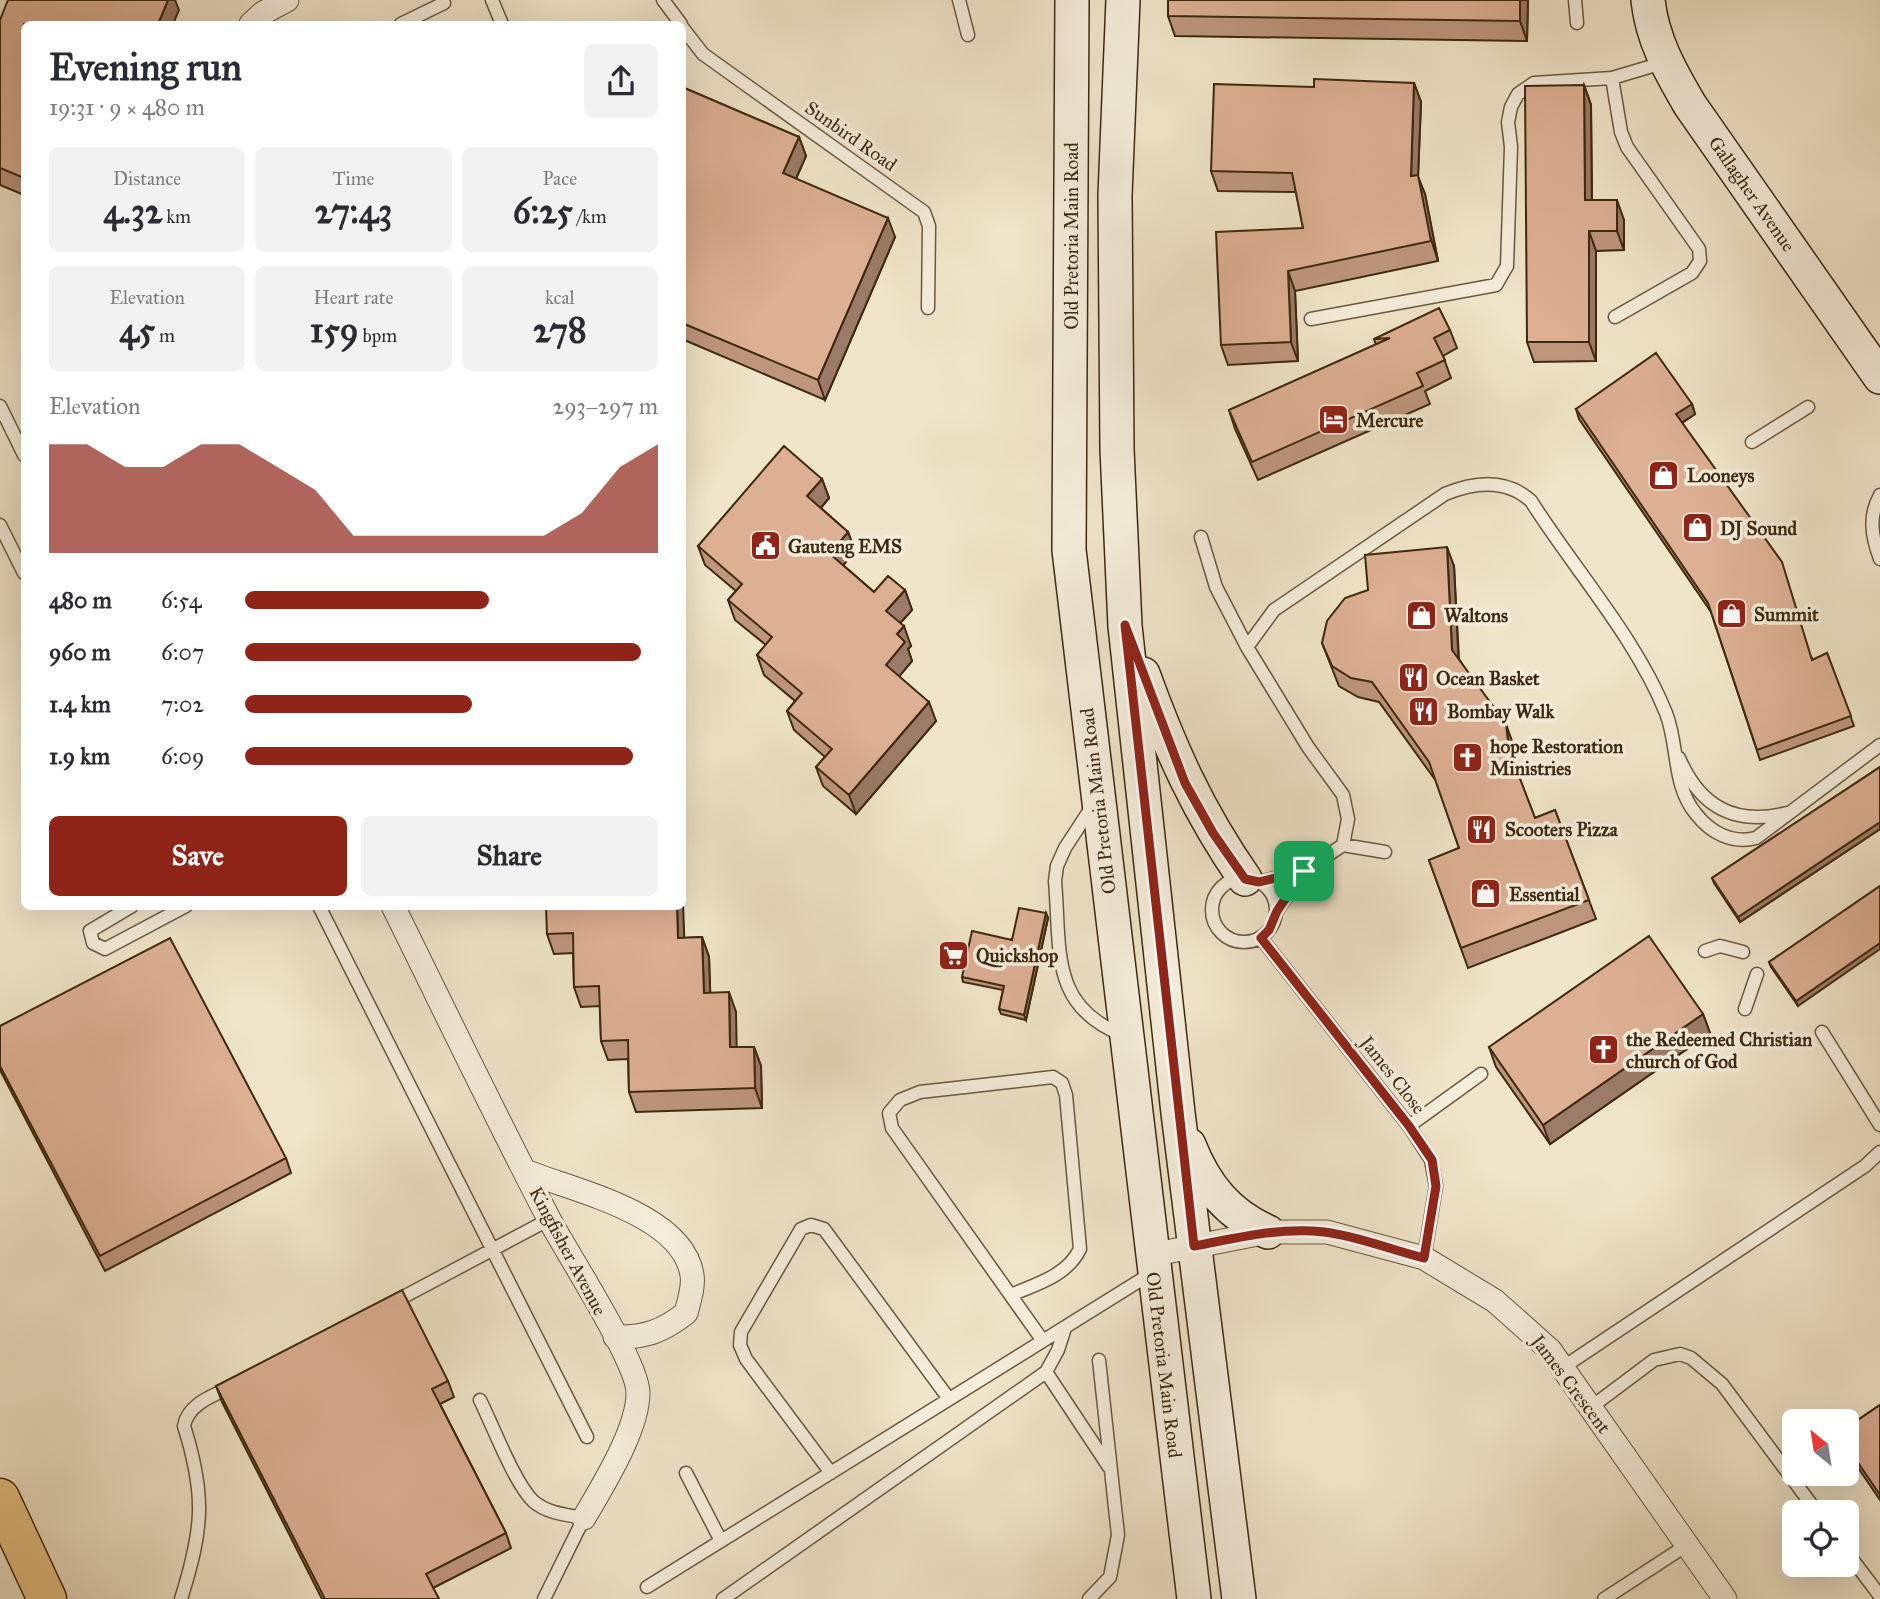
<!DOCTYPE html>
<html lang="en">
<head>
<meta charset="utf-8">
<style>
  body { margin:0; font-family:"IM FELL Great Primer",serif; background:#f2f2f3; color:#2b2b33; height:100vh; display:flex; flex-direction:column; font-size:26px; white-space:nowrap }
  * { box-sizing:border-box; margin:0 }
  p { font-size:23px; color:#7c7c81 }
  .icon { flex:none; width:38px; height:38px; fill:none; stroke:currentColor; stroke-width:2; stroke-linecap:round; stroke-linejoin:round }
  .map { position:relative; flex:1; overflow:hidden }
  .details { position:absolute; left:21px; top:21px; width:665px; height:889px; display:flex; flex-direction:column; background:#fff; border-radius:10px; box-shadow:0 7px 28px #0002 }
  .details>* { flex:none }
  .needle { width:46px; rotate:330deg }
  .buttons { position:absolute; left:1782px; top:1409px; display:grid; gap:14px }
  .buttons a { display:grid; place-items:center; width:77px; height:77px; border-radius:10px; background:#fff; box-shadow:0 7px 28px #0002; font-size:35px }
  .pin { position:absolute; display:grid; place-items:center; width:60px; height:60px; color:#fff; margin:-30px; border-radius:14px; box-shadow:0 4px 10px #0006 }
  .round { display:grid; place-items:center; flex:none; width:74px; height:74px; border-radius:10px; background:#f2f2f3 }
  .head { display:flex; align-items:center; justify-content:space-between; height:119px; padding:0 28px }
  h1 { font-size:38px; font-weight:800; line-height:52px }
  .metrics { display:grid; grid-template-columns:repeat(3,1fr); gap:10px; height:119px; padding:7px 28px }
  .metrics div { display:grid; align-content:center; border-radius:10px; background:#f2f2f3; text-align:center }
  .metrics b { font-size:35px; font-weight:800 }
  .metrics small { font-size:19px; font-weight:400 }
  .metrics p { font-size:19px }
  .chart { height:196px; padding:14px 28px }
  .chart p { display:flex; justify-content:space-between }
  .chart svg { width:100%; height:126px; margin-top:7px; fill:#8f2418; opacity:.7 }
  .action { display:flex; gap:14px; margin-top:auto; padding:14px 28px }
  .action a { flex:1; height:80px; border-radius:10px; background:#8f2418; color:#fff; font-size:28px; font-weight:800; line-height:80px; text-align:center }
  .action a+a { background:#f2f2f3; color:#2b2b33 }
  ul { padding:0 28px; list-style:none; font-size:23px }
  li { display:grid; grid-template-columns:112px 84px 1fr; align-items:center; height:52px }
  li i { height:18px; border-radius:9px; background:#8f2418 }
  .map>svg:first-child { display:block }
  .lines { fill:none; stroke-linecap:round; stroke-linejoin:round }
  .lane-casing { stroke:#6a583e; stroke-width:15 }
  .street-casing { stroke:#6a583e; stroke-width:25 }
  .secondary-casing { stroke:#3d290f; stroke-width:36 }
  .highway-casing { stroke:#3d290f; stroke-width:41 }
  .lane { stroke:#f5eedc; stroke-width:12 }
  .street { stroke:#f5eedc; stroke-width:23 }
  .secondary { stroke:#f5eedc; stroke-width:33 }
  .highway { stroke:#e8c284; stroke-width:38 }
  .wall { fill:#be967e; stroke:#3d290f; stroke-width:2 }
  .shaded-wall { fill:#9b7a67; stroke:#3d290f; stroke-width:2 }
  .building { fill:#ddaf93; stroke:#3d290f; stroke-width:2 }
  .route-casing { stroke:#fff; stroke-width:14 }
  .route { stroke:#8f2418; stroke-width:9 }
  .labels { text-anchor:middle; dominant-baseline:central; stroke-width:7; stroke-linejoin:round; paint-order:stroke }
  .street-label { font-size:19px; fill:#3d290f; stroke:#f5eedc }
  .poi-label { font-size:19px; font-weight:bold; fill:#3d290f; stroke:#f5eedc; text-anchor:start }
</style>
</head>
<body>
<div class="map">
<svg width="1880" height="1599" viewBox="0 0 1880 1599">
  <rect width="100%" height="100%" fill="#f0e5c9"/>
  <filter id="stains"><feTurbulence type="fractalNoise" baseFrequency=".00286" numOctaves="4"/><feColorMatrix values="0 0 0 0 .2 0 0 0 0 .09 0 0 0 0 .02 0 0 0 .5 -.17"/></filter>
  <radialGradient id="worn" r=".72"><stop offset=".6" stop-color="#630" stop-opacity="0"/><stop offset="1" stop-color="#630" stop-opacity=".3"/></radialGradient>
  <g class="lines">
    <defs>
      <path id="lane" d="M492,0L502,24
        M663,0L681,24
        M959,0L968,35
        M1575,0L1577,23
        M401,24L444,3
        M682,27L703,54L924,212L929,226L928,308
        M1612,78L1621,132L1627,147L1699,249L1700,261L1692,273L1615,317
        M1311,319L1496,285L1507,266L1511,147L1508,122L1511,107L1518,94L1534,83L1612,78L1666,62
        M0,406L24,455
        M1752,442L1808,407
        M1880,495C1868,517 1872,537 1880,559
        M0,525L24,573
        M1201,537L1216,587L1247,647
        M1679,758C1700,807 1735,826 1787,813
        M1093,805L1065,848L1057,866L1055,881C1061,950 1049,1007 1125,1036
        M1343,845L1348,819L1343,795L1308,747L1247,647L1274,610L1445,494C1474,482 1506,478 1531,501C1574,569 1636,638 1666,713C1679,746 1672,785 1696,814C1711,833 1732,844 1756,838L1880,745
        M1212 910a32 32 0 1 1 64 0a32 32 0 1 1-64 0Z
        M1259,882L1304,871L1343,845L1385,852
        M132,906L90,931L93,943L105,949L186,906
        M319,906L587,1437
        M1277,911L1304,871
        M1261,938L1409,1126L1431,1160L1436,1186L1424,1258
        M1705,951L1720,946L1743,952
        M1745,1009L1757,974
        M1822,1032L1880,1125
        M1409,1126L1481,1074
        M1011,1295C1036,1284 1067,1276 1080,1249L1066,1095L1062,1083L1053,1077L920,1092L900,1100L889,1113L892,1128L1043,1341
        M392,1303L550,1219
        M1562,1368L1865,1166L1880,1152
        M1046,1372L1109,1467
        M480,1400C493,1426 514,1482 533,1501C546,1513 567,1515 584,1518L544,1599
        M1590,1408L1654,1360L1680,1354L1691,1358L1722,1384L1817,1512
        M686,1473L721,1541
        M831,1473L746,1359L740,1345L741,1332L801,1229L811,1225L824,1229L949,1399
        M1846,1551L1880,1596
        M647,1587L1152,1273
        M181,1599C203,1529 206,1496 184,1426C188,1403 215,1395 233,1386
        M723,1599L1046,1372L1058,1350L1065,1328
        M1089,1599L1110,1577L1118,1535L1099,1360
        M1604,1599L1687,1545"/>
      <path id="street" d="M251,24L263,13L287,0
        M393,906C445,1011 495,1116 549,1219C567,1253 638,1362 638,1393C638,1430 602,1487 584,1518
        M525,1171C575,1191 683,1214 692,1275C694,1286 689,1302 686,1313C663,1331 645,1338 615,1337
        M1151,1255L1268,1232H1327L1424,1258L1495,1301L1550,1350L1725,1599"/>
      <path id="secondary" d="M1072,0L1069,550L1194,1599
        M1123,0L1115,195L1117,449L1125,626L1178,1113L1239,1599
        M1648,0C1652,39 1670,71 1690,105L1880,377
        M1143,674C1171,751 1198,811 1245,879
        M1189,1145C1205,1186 1228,1214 1268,1232"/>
      <path id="highway" d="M0,1498L47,1599"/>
    </defs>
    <!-- lane casing -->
    <use href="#lane" class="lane-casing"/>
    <!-- street casing -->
    <use href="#street" class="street-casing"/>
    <!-- secondary casing -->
    <use href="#secondary" class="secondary-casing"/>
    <!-- highway casing -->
    <use href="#highway" class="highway-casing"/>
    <!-- lane -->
    <use href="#lane" class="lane"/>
    <!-- street -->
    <use href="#street" class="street"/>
    <!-- secondary -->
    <use href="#secondary" class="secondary"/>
    <!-- highway -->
    <use href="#highway" class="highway"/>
  </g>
  <!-- wall -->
  <path class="wall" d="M1168,0H1528L1527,41L1175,36L1168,16Z
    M179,10L24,24V195L0,185V20Z
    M1414,83L1421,102L1418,177L1425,194L1438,261L1295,291L1298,361L1228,365L1221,345L1303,228L1296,192L1218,191L1211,171L1314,87Z
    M1584,85L1591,105L1592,200L1624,220V250L1596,251V361L1534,362L1527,342Z
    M682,87L799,137L806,156L796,179L895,237L825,400L682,339Z
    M1450,330L1457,348L1443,356L1451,378L1425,391L1430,404L1258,480L1235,429L1229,410L1376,345L1374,339Z
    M1692,404L1695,414L1682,423L1813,660L1827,653L1854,726L1760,760L1711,612L1579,419L1576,409Z
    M822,479L829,498L821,508L848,532L855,551L843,565L874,592L905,590L912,610L900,623L911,646L908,649L912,661L899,676L936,721L856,814L823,786L816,767L825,757L794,730L787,711L795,701L764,675L757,655L766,645L735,620L728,600L736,591L705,565L698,546Z
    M1454,566L1459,659L1513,744L1516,769L1535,818L1555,810L1596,919L1468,968L1429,860L1459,848L1436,781L1379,702L1358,697L1339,686L1322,643Z
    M1880,767V829L1740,922L1714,883L1712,878Z
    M1880,886L1798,1006L1771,967L1769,962Z
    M682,901L684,938L702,937L709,957L710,993L736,1012V1047H754L761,1066L762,1108L636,1112L629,1092L628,1059L608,1060L601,1041L600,1006L581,1007L574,987L573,953L554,954L547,934L682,906Z
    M1046,913L1048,918L1026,1020L1001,1014L999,1009L1003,990L963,982L962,977Z
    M1703,1014L1710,1033L1550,1144L1496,1067L1489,1047Z
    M0,1026L286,1158L291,1173L105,1271L0,1070Z
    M448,1381L454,1397L440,1404L506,1533L511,1548L433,1588L439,1599H322L222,1402L216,1386Z
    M1880,1405V1500L1846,1450V1428Z"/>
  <!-- shaded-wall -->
  <path class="shaded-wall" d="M168,0H175L179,10L173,24H158Z
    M1520,0H1528L1527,41L1520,21Z
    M1414,83L1421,102L1418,177L1425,194L1438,261L1411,176Z
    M1584,85L1591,105L1592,220L1585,200Z
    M799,137L806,156L790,192L783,173Z
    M1617,200L1624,220V250L1617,231Z
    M888,218L895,237L825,400L818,380Z
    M1589,231L1596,251V361L1589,342Z
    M1288,271L1295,291L1298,361L1291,342Z
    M1692,404L1695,414L1680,424L1676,414Z
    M822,479L829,498L814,516L807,496Z
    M848,532L855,551L837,573L830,554Z
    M1447,547L1454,566L1459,669L1452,650Z
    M905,590L912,610L893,631L886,611Z
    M904,626L911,646L908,649L912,661L893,684L886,665L897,634Z
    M929,702L936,721L856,814L849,795Z
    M1506,724L1513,744L1516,769L1509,750Z
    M1880,822V829L1740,922L1738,917Z
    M682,901L683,903L685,958L678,938L677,906H682Z
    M1046,913L1048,918L1026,1020L1024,1015Z
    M702,937L709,957L711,1013L704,993Z
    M1880,943V949L1798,1006L1796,1001Z
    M729,992L736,1012L737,1067L730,1047Z
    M1703,1014L1710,1033L1550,1144L1543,1125Z
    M754,1047L761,1066L762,1108L755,1088Z"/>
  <!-- building -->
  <path class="building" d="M8,0H168L158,24H24V178L0,168V20Z
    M1168,0H1520V21L1168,16Z
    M1314,79L1414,83L1411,176L1418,175L1431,241L1288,271L1291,342L1221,345L1216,232L1303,228L1292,173L1211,171L1214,84L1314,87Z
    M1584,85L1585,200H1617V231H1589V342H1527L1525,86Z
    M682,87L799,137L783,173L888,218L818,380L682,323Z
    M1439,308L1450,330L1434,338L1445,360L1417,373L1423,386L1252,462L1229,410L1390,338L1374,339Z
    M1656,353L1692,404L1676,414L1782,562L1812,660L1827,653L1851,716L1757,750L1708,603L1576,409Z
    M784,446L822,479L807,496L848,532L830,554L874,592L888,576L905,590L886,611L904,626L897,634L905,642L886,665L929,702L849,795L816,767L832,749L787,711L802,693L757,655L772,637L728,600L742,584L698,546Z
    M1447,547L1452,650L1506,724L1509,750L1535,818L1555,810L1589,900L1461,948L1429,860L1459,848L1429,762L1372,682L1351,678L1332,666L1322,643L1327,621L1345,598L1368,590L1365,555Z
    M1880,767V822L1738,917L1712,878Z
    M1880,886V943L1796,1001L1769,962Z
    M546,906H677L678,938L702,937L704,993L729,992L730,1047H754L755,1088L629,1092L628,1040L601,1041L599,986L574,987L573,933L547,934Z
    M1019,908L1046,913L1024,1015L999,1009L1004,986L962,977L972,931L1012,940Z
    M1649,936L1703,1014L1543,1125L1489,1047Z
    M170,938L286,1158L100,1256L0,1066V1026Z
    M402,1290L448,1381L432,1389L506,1533L426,1574L439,1599H325L216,1386Z
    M1880,1405V1495L1846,1445V1428Z"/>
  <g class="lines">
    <defs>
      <path id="route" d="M1125,625L1185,783L1213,833L1245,879L1259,882L1304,871L1277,911L1269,930L1261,938L1409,1126L1432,1160L1436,1186L1424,1258C1391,1250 1358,1236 1324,1232C1279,1227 1237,1238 1194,1246Z"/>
    </defs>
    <!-- route casing -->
    <use href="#route" class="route-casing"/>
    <!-- route -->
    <use href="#route" class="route"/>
  </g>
  <!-- icons -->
  <defs>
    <symbol id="hotel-square" viewBox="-11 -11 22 22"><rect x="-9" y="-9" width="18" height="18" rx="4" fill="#8f2418" stroke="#f5eedc"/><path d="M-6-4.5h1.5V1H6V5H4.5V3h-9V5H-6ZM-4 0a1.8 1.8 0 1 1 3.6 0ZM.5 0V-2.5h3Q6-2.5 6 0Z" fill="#fff"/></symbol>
    <symbol id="shop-square" viewBox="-11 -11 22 22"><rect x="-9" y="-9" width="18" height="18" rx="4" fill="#8f2418" stroke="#f5eedc"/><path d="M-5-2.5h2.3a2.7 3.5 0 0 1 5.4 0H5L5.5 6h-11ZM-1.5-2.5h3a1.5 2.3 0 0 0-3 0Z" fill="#fff"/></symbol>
    <symbol id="civic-square" viewBox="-11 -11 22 22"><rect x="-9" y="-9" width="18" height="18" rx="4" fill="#8f2418" stroke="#f5eedc"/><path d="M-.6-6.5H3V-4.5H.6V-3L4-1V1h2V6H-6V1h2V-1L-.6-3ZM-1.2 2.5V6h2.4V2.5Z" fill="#fff"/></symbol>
    <symbol id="restaurant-square" viewBox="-11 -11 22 22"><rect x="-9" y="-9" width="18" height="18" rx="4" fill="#8f2418" stroke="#f5eedc"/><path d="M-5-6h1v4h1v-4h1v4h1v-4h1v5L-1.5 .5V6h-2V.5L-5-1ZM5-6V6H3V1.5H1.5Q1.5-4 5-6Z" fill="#fff"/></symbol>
    <symbol id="church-square" viewBox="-11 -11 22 22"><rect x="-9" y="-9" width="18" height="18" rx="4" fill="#8f2418" stroke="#f5eedc"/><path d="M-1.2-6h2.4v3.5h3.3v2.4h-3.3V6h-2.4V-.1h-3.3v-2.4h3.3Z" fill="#fff"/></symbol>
    <symbol id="supermarket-square" viewBox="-11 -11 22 22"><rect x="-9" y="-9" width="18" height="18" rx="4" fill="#8f2418" stroke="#f5eedc"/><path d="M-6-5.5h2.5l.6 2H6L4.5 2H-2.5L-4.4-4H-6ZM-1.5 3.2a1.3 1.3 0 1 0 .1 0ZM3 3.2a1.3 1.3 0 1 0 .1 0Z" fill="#fff"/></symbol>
  </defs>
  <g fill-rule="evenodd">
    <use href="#hotel-square" x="1316" y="402" width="35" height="35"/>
    <use href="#shop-square" x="1646" y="458" width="35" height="35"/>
    <use href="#shop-square" x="1680" y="510" width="35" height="35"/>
    <use href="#civic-square" x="748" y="528" width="35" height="35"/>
    <use href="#shop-square" x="1714" y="596" width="35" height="35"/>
    <use href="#shop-square" x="1404" y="598" width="35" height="35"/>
    <use href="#restaurant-square" x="1396" y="660" width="35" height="35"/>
    <use href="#restaurant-square" x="1406" y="694" width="35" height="35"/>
    <use href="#church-square" x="1450" y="740" width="35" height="35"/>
    <use href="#restaurant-square" x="1464" y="812" width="35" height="35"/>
    <use href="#shop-square" x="1468" y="876" width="35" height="35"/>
    <use href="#supermarket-square" x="936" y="938" width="35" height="35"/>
    <use href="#church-square" x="1586" y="1032" width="35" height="35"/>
  </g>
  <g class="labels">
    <!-- street labels -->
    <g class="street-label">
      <text transform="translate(851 136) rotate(35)">Sunbird Road</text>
      <text transform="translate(1752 194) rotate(55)">Gallagher Avenue</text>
      <text transform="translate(1071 236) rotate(-90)">Old Pretoria Main Road</text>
      <text transform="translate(1098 801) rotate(-97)">Old Pretoria Main Road</text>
      <text transform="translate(1393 1075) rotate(52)">James Close</text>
      <text transform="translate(568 1251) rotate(62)">Kingfisher Avenue</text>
      <text transform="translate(1164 1365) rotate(83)">Old Pretoria Main Road</text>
      <text transform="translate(1571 1384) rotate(53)">James Crescent</text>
    </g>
    <!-- poi labels -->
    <g class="poi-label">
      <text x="1356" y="420">Mercure</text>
      <text x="1687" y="475">Looneys</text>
      <text x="1720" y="528">DJ Sound</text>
      <text x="788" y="546">Gauteng EMS</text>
      <text x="1754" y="614">Summit</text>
      <text x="1444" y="615">Waltons</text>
      <text x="1436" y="678">Ocean Basket</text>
      <text x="1447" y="711">Bombay Walk</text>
      <text x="1490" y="746">hope Restoration<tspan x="1490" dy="22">Ministries</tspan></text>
      <text x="1505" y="829">Scooters Pizza</text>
      <text x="1509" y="894">Essential</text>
      <text x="976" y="955">Quickshop</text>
      <text x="1626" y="1039">the Redeemed Christian<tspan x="1626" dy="22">church of God</tspan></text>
    </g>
  </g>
  <rect width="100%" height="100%" filter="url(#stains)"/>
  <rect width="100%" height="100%" fill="url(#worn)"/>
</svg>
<div class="buttons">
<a><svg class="needle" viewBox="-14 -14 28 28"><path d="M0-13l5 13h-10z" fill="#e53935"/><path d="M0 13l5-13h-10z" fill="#7c7c81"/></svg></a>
<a><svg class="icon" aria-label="locate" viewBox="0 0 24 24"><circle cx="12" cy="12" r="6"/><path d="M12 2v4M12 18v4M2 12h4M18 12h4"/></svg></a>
</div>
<div class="pin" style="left:1304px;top:871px;background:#1e9e55"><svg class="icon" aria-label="arrive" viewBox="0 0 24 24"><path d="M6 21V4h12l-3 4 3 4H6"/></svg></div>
<section class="details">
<div class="head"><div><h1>Evening run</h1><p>19:31 · 9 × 480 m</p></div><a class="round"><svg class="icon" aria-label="share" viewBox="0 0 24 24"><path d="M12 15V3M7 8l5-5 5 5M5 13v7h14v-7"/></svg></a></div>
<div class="metrics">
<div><p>Distance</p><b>4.32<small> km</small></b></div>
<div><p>Time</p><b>27:43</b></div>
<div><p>Pace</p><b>6:25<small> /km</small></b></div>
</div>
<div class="metrics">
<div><p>Elevation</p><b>45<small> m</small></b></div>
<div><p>Heart rate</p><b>159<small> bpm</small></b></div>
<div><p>kcal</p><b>278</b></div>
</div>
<div class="chart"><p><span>Elevation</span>293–297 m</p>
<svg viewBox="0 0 160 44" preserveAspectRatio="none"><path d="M0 44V6L10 6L20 14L30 14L40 6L50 6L60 14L70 22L80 38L90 38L100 38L110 38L120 38L130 38L140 30L150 14L160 6V44z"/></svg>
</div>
<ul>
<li><b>480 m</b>6:54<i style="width:59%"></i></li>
<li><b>960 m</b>6:07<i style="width:96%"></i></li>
<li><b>1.4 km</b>7:02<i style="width:55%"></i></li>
<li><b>1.9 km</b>6:09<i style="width:94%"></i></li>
</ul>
<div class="action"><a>Save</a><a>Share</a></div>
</section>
</div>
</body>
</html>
